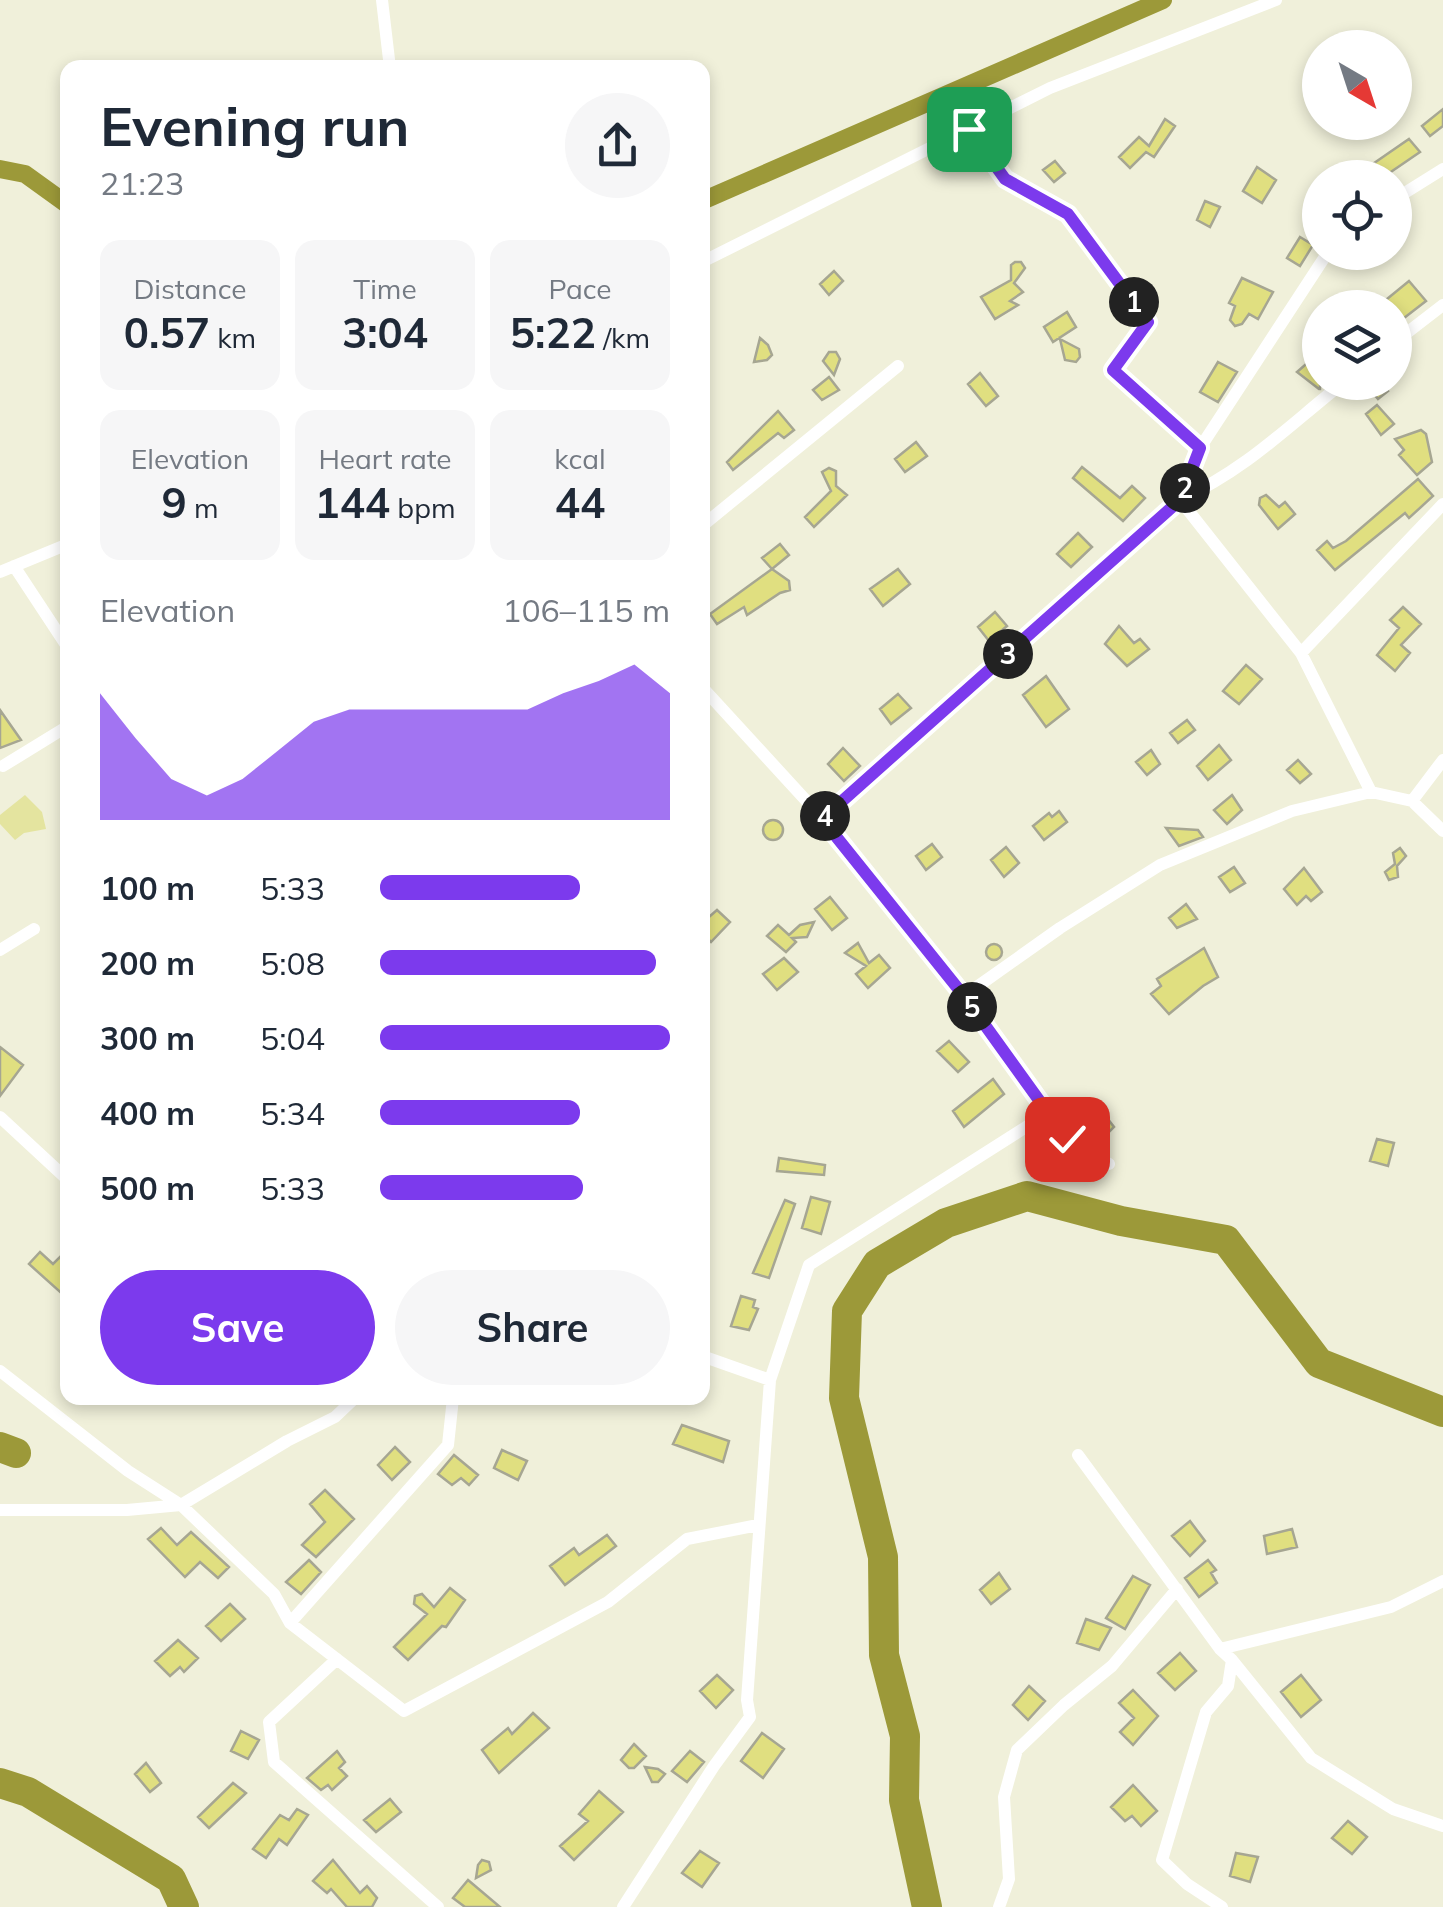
<!DOCTYPE html>
<html lang="en">
<head>
<meta charset="utf-8">
<style>
  body { margin:0; font-family:Mulish,sans-serif; background:#f6f6f7; color:#1f2937; height:100vh; display:flex; flex-direction:column; font-size:38px; white-space:nowrap }
  * { box-sizing:border-box; margin:0 }
  p { font-size:32px; color:#747a83 }
  .icon { flex:none; width:55px; height:55px; fill:none; stroke:currentColor; stroke-width:2; stroke-linecap:round; stroke-linejoin:round }
  .map { position:relative; flex:1; overflow:hidden }
  .drawer { position:absolute; left:60px; top:60px; width:650px; height:1345px; display:flex; flex-direction:column; background:#fff; border-radius:20px; box-shadow:0 5px 15px #0003 }
  .drawer>* { flex:none }
  .needle { width:65px; rotate:141deg }
  .buttons { position:absolute; left:1302px; top:30px; display:grid; gap:20px }
  .buttons a { display:grid; place-items:center; width:110px; height:110px; border-radius:50%; background:#fff; box-shadow:0 5px 15px #0003; font-size:50px }
  .pin { position:absolute; display:grid; place-items:center; width:85px; height:85px; color:#fff; margin:-42px; border-radius:20px; box-shadow:0 5px 15px #0006 }
  .km { position:absolute; width:50px; height:50px; margin:-25px; border-radius:50%; background:#222; color:#fff; font-size:28px; line-height:50px; text-align:center }
  .round { display:grid; place-items:center; flex:none; width:105px; height:105px; border-radius:52px; background:#f6f6f7 }
  .headline { display:flex; align-items:center; justify-content:space-between; height:170px; padding:0 40px }
  h1 { font-size:55px; font-weight:700; line-height:75px }
  .figures { display:grid; grid-template-columns:repeat(3,1fr); gap:15px; height:170px; padding:10px 40px }
  .figures div { display:grid; align-content:center; border-radius:20px; background:#f6f6f7; text-align:center }
  .figures b { font-size:42px; font-weight:700 }
  .figures small { font-size:28px; font-weight:400 }
  .figures p { font-size:28px }
  .chart { height:280px; padding:20px 40px }
  .chart p { display:flex; justify-content:space-between }
  .chart svg { width:100%; height:180px; margin-top:10px; fill:#7c3aed; opacity:.7 }
  .button { display:flex; gap:20px; margin-top:auto; padding:20px 40px }
  .button a { flex:1; height:115px; border-radius:60px; background:#7c3aed; color:#fff; font-size:40px; font-weight:700; line-height:115px; text-align:center }
  .button a+a { background:#f6f6f7; color:#1f2937 }
  ul { padding:0 40px; list-style:none; font-size:32px }
  li { display:grid; grid-template-columns:160px 120px 1fr; align-items:center; height:75px }
  li i { height:25px; border-radius:12px; background:#7c3aed }
  .map>svg:first-child { display:block }
  .green { fill:#e4e49f }
  .lines { fill:none; stroke-linecap:round; stroke-linejoin:round }
  .canal { stroke:#9c9939; stroke-width:18 }
  .river { stroke:#9c9939; stroke-width:30 }
  .building { fill:#e0df80; stroke:#a6a692; stroke-width:2.5 }
  .minor { stroke:#fff; stroke-width:12 }
  .route-casing { stroke:#fff; stroke-width:20 }
  .route { stroke:#7c3aed; stroke-width:12 }
</style>
</head>
<body>
<div class="map">
<svg width="1443" height="1907" viewBox="0 0 1443 1907">
  <rect width="100%" height="100%" fill="#f0f0da"/>
  <!-- green -->
  <path class="green" d="M25,795L42,812L46,829L24,833L15,840L0,824V815Z"/>
  <g class="lines">
    <!-- canal -->
    <path class="canal" d="M0,169L25,174L68,205
      M702,201L1163,0"/>
    <!-- river -->
    <path class="river" d="M0,1447L16,1453
      M0,1783L28,1792L171,1879L184,1907
      M927,1907L904,1800L905,1736L884,1655L883,1557L844,1398L847,1311L877,1264L946,1223L1027,1196L1121,1221L1226,1240L1319,1363L1443,1412"/>
  </g>
  <!-- building -->
  <path class="building" d="M1443,109V126L1430,136L1422,126Z
    M1165,119L1175,126L1154,157L1146,152L1130,168L1119,157L1139,137L1149,146Z
    M1409,139L1420,152L1382,178H1370L1364,170Z
    M1055,161L1065,173L1054,182L1043,170Z
    M1257,167L1276,180L1262,203L1243,191Z
    M1205,201L1220,207L1210,227L1197,220Z
    M1300,237L1313,245L1300,266L1287,258Z
    M1015,262H1021L1025,268L1014,283L1023,292L1010,301L1018,305L995,319L981,297L1011,280V265Z
    M834,271L843,281L829,295L820,284Z
    M1242,278L1273,292L1258,319L1249,314L1242,324L1235,326L1230,320L1235,306L1229,303Z
    M1409,281L1426,301L1395,325V308H1376Z
    M1067,312L1076,327L1053,342L1044,327Z
    M760,338L768,345L772,355L767,360L754,362Z
    M1060,339L1079,349L1080,357L1076,362L1065,360Z
    M829,352H836L840,359L834,375L823,361Z
    M1320,352V389H1319L1297,372Z
    M1218,362L1237,372L1218,402L1200,392Z
    M980,373L998,396L986,406L968,384Z
    M829,377L839,390L822,400L813,390Z
    M1364,382H1381L1388,391L1378,399Z
    M1377,405L1394,424L1381,435L1366,414Z
    M778,411L794,430L784,438L778,433L733,470L727,462Z
    M1421,430L1426,434L1432,462L1417,475L1399,455L1404,450L1395,439Z
    M916,442L927,456L905,472L895,459Z
    M1082,467L1120,498L1132,486L1145,498L1123,521L1073,478Z
    M829,468L836,471V486L847,495L814,527L805,517L831,491L822,472Z
    M1418,479L1433,496L1409,518L1405,513L1335,570L1317,550L1327,541L1333,548L1346,541Z
    M1266,495L1279,507L1285,502L1295,514L1278,529L1259,505L1260,498Z
    M1078,533L1092,547L1071,567L1057,554Z
    M780,544L789,555L772,569L762,558Z
    M772,569L789,581L790,590L780,593L747,615L744,607L717,624L710,614Z
    M898,569L910,584L883,606L870,589Z
    M1403,607L1421,624L1401,645L1410,653L1395,671L1377,655L1399,628L1390,620Z
    M995,612L1007,626L989,641L978,627Z
    M1119,626L1134,643L1140,639L1149,649L1127,666L1105,644Z
    M1246,665L1262,679L1239,704L1223,691Z
    M1046,676L1069,709L1046,727L1023,695Z
    M898,694L911,708L891,724L880,709Z
    M0,710L21,740L0,748Z
    M1187,720L1195,730L1178,743L1170,733Z
    M1219,745L1231,760L1208,780L1197,766Z
    M843,748L860,766L844,781L828,764Z
    M1151,750L1160,764L1147,775L1136,762Z
    M1298,760L1311,774L1300,783L1287,770Z
    M1232,795L1242,810L1227,824L1214,810Z
    M1059,811L1067,822L1044,840L1033,826L1049,813L1052,817Z
    M763 830a10 10 0 1 1 20 0a10 10 0 1 1-20 0Z
    M1166,828L1198,830L1203,837L1179,846Z
    M932,844L942,857L926,870L916,856Z
    M1006,847L1019,863L1004,877L991,860Z
    M1400,848L1406,856L1397,866L1398,877L1389,880L1385,872L1395,864L1393,853Z
    M1234,867L1245,883L1230,892L1219,877Z
    M1304,868L1322,892L1311,901L1306,896L1297,905L1284,889Z
    M830,897L847,918L832,930L815,909Z
    M1186,904L1197,919L1177,928L1169,918Z
    M717,910L730,922L711,942L702,933V923Z
    M814,922L807,937L792,938L796,942L786,952L767,936L778,925L789,935L800,925Z
    M858,943L869,963L879,955L890,968L868,988L856,974L866,966L845,953Z
    M986 952a8 8 0 1 1 16 0a8 8 0 1 1-16 0Z
    M1204,948L1218,977L1203,986L1169,1014L1151,994L1161,986L1157,979Z
    M784,958L798,972L777,990L763,974Z
    M949,1041L969,1062L958,1072L937,1051Z
    M0,1047L23,1065L0,1096Z
    M993,1079L1004,1094L964,1127L953,1111Z
    M1097,1105L1114,1127L1097,1144L1077,1123Z
    M1377,1139L1394,1143L1388,1166L1370,1161Z
    M779,1158L825,1165L824,1175L777,1171Z
    M811,1197L830,1202L821,1234L802,1228Z
    M785,1200L795,1204L769,1278L753,1273Z
    M68,1249V1299L29,1264L40,1252L53,1264Z
    M741,1296L755,1300L753,1307L758,1309L749,1330L731,1326Z
    M682,1425L729,1441L723,1462L673,1444Z
    M395,1447L410,1462L392,1480L378,1465Z
    M502,1450L527,1461L518,1480L494,1468Z
    M454,1455L478,1475L469,1485L461,1478L452,1485L438,1474Z
    M325,1490L354,1519L316,1557L302,1545L325,1522L310,1504Z
    M1190,1521L1205,1541L1190,1556L1172,1536Z
    M161,1528L177,1545L191,1532L229,1567L218,1578L200,1562L185,1577L148,1539Z
    M1292,1529L1297,1547L1267,1554L1264,1536Z
    M607,1535L616,1546L565,1585L550,1566L574,1548L579,1555Z
    M309,1560L321,1572L301,1594L286,1582Z
    M1208,1560L1216,1570L1211,1573L1217,1583L1199,1597L1185,1578Z
    M999,1573L1010,1589L991,1604L980,1590Z
    M1133,1576L1150,1585L1125,1629L1106,1618Z
    M450,1588L465,1600L446,1627L442,1626L408,1660L394,1647L427,1614L414,1604L415,1596L422,1594L434,1607Z
    M230,1604L245,1619L221,1641L206,1626Z
    M1086,1619L1111,1628L1099,1650L1077,1643Z
    M178,1640L198,1658L184,1672L180,1667L170,1676L155,1661Z
    M1180,1653L1196,1671L1175,1690L1158,1673Z
    M717,1675L733,1690L716,1708L700,1691Z
    M1301,1675L1321,1700L1301,1717L1281,1692Z
    M1029,1686L1045,1701L1028,1720L1013,1705Z
    M1133,1690L1158,1716L1133,1745L1120,1732L1134,1718L1119,1703Z
    M533,1713L549,1728L499,1773L482,1750L508,1728L512,1734Z
    M241,1731L259,1740L248,1759L231,1751Z
    M762,1733L784,1749L763,1778L741,1761Z
    M634,1744L646,1756L634,1768H629L621,1760Z
    M337,1751L345,1762L339,1768L347,1776L332,1790L328,1785L321,1790L307,1778Z
    M690,1751L704,1762L687,1782L672,1771Z
    M146,1763L161,1783L150,1792L135,1774Z
    M645,1767L658,1769L665,1774L658,1782H652Z
    M233,1783L246,1793L209,1828L198,1817Z
    M1133,1785L1157,1811L1141,1826L1132,1816L1125,1821L1111,1807Z
    M599,1791L623,1812L574,1860L560,1846L588,1821L579,1814Z
    M390,1799L401,1812L376,1832L364,1820Z
    M297,1809L308,1815L287,1845L279,1839L266,1858L253,1849L280,1815L289,1820Z
    M1348,1821L1367,1837L1352,1854L1332,1838Z
    M700,1851L719,1863L702,1887L682,1873Z
    M1236,1853L1258,1857L1250,1882L1230,1876Z
    M333,1860L360,1893L367,1886L377,1898L372,1907H347L331,1889L327,1893L313,1881Z
    M482,1860L489,1862L491,1870L476,1878L478,1865Z
    M468,1880L500,1907H465L453,1898Z"/>
  <g class="lines">
    <!-- minor -->
    <path class="minor" d="M382,0L390,68
      M969,129L1005,179L1068,213L1148,321L1113,370L1200,448
      M1395,199L1443,169
      M702,262L1050,88L1276,0
      M1395,342L1443,305
      M1180,500L1301,653L1371,792L1412,801L1443,831
      M1180,500L1200,448L1328,252
      M702,526L898,366
      M14,566L68,648
      M0,572L68,544
      M1301,653L1443,504
      M702,687L823,819L964,996L1067,1139L1109,1164
      M3,766L68,726
      M1412,801L1443,760
      M823,819L1180,500C1248,468 1286,428 1344,382
      M0,950L34,929
      M964,996L1060,928L1160,865L1292,811L1371,792
      M0,1117L68,1180
      M702,1356L770,1380L809,1265L1048,1113
      M0,1371L128,1471L181,1505L287,1441L335,1417L355,1398
      M1078,1455L1220,1649L1232,1660L1311,1758L1393,1809L1443,1826
      M0,1510H127L181,1505L274,1594L290,1623L404,1711L608,1602L687,1539L758,1525
      M290,1623L448,1445L453,1398
      M1220,1649L1391,1607L1443,1581
      M337,1659L269,1722L274,1762L438,1907
      M623,1907L714,1766L750,1717L747,1700L770,1380
      M999,1907L1009,1879L1004,1797L1017,1750L1064,1705L1112,1666L1177,1589
      M1222,1907L1187,1884L1162,1860L1206,1712L1228,1686L1232,1660"/>
  </g>
  <g class="lines">
    <defs>
      <path id="route" d="M969,129L1005,179L1068,214L1148,322L1113,370L1200,448L1180,500L822,819L964,996L1067,1139"/>
    </defs>
    <!-- route casing -->
    <use href="#route" class="route-casing"/>
    <!-- route -->
    <use href="#route" class="route"/>
  </g>
</svg>
<div class="buttons">
<a><svg class="needle" viewBox="-14 -14 28 28"><path d="M0-13l5 13h-10z" fill="#e53935"/><path d="M0 13l5-13h-10z" fill="#747a83"/></svg></a>
<a><svg class="icon" aria-label="locate" viewBox="0 0 24 24"><circle cx="12" cy="12" r="6"/><path d="M12 2v4M12 18v4M2 12h4M18 12h4"/></svg></a>
<a><svg class="icon" aria-label="layers" viewBox="0 0 24 24"><path d="M12 4l9 5-9 5-9-5zM3 14l9 5 9-5"/></svg></a>
</div>
<div class="pin" style="left:969px;top:129px;background:#1e9e55"><svg class="icon" aria-label="arrive" viewBox="0 0 24 24"><path d="M6 21V4h12l-3 4 3 4H6"/></svg></div>
<div class="pin" style="left:1067px;top:1139px;background:#d93025"><svg class="icon" aria-label="check" viewBox="0 0 24 24"><path d="M5 12l5 5 9-10"/></svg></div>
<b class="km" style="left:1134px;top:302px">1</b>
<b class="km" style="left:1185px;top:488px">2</b>
<b class="km" style="left:1008px;top:654px">3</b>
<b class="km" style="left:825px;top:816px">4</b>
<b class="km" style="left:972px;top:1007px">5</b>
<section class="drawer">
<div class="headline"><div><h1>Evening run</h1><p>21:23</p></div><a class="round"><svg class="icon" aria-label="share" viewBox="0 0 24 24"><path d="M12 15V3M7 8l5-5 5 5M5 13v7h14v-7"/></svg></a></div>
<div class="figures">
<div><p>Distance</p><b>0.57<small> km</small></b></div>
<div><p>Time</p><b>3:04</b></div>
<div><p>Pace</p><b>5:22<small> /km</small></b></div>
</div>
<div class="figures">
<div><p>Elevation</p><b>9<small> m</small></b></div>
<div><p>Heart rate</p><b>144<small> bpm</small></b></div>
<div><p>kcal</p><b>44</b></div>
</div>
<div class="chart"><p><span>Elevation</span>106–115 m</p>
<svg viewBox="0 0 160 44" preserveAspectRatio="none"><path d="M0 44V13L10 24L20 34L30 38L40 34L50 27L60 20L70 17L80 17L90 17L100 17L110 17L120 17L130 13L140 10L150 6L160 13V44z"/></svg>
</div>
<ul>
<li><b>100 m</b>5:33<i style="width:69%"></i></li>
<li><b>200 m</b>5:08<i style="width:95%"></i></li>
<li><b>300 m</b>5:04<i style="width:100%"></i></li>
<li><b>400 m</b>5:34<i style="width:69%"></i></li>
<li><b>500 m</b>5:33<i style="width:70%"></i></li>
</ul>
<div class="button"><a>Save</a><a>Share</a></div>
</section>
</div>
</body>
</html>
